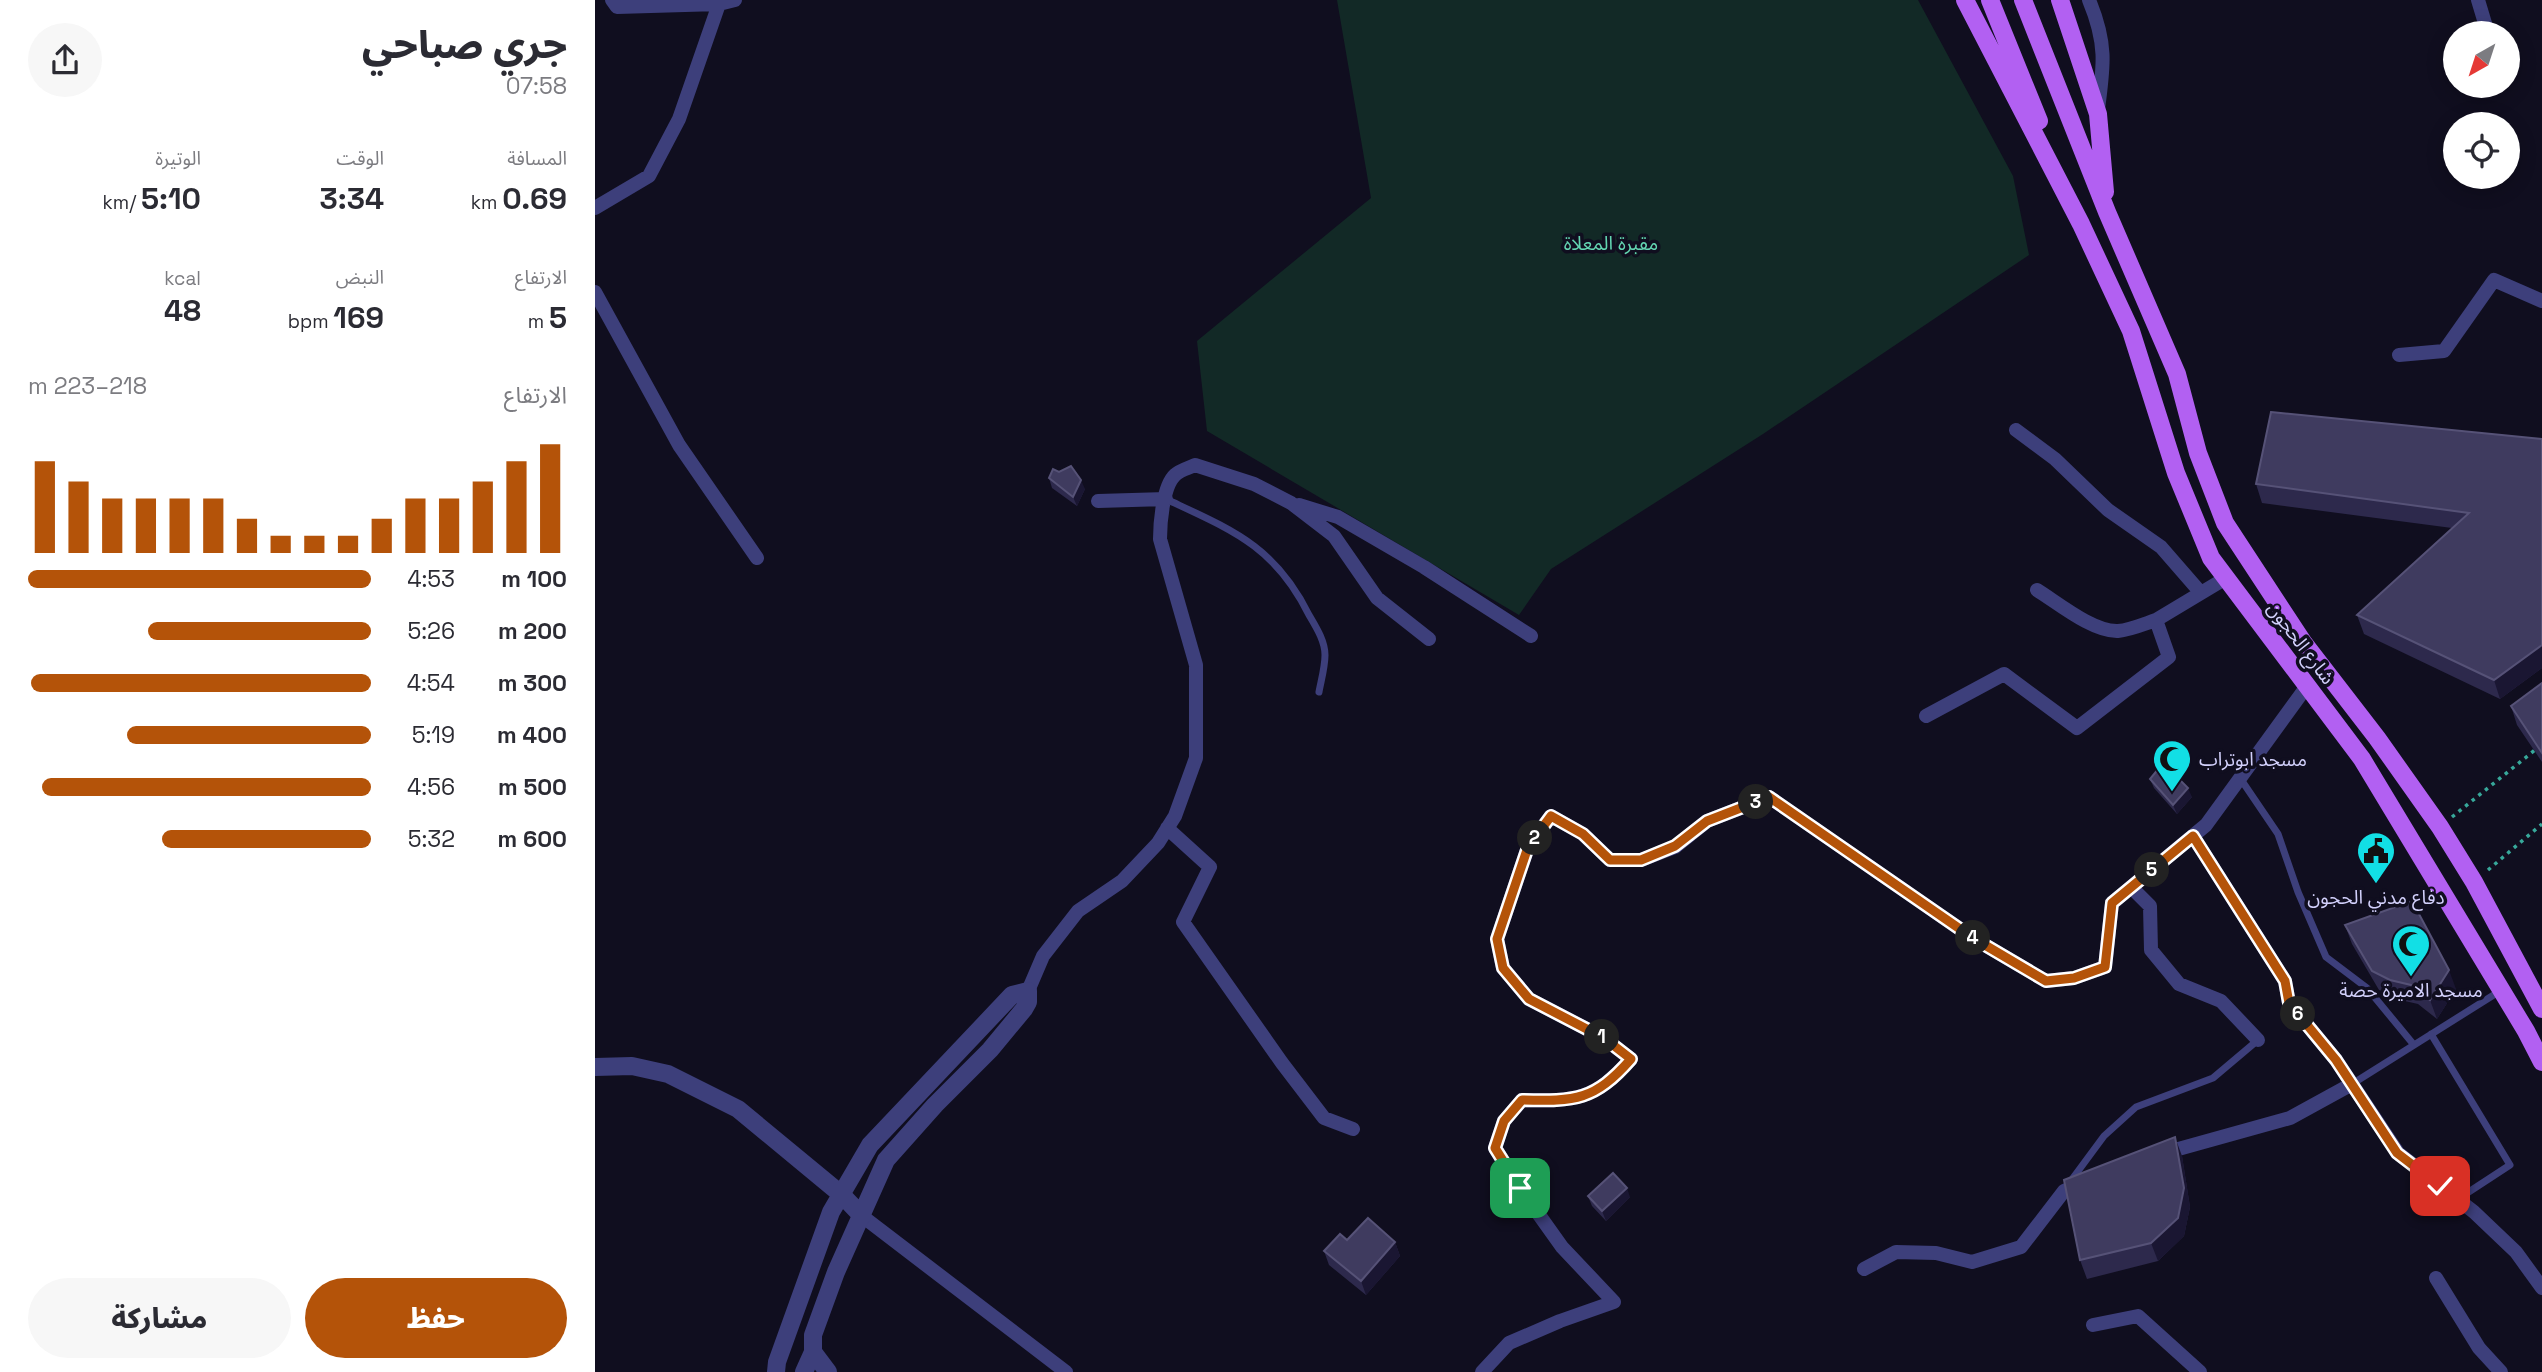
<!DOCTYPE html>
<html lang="ar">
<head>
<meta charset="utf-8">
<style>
  body { margin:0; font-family:"Space Grotesk","Noto Sans Arabic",sans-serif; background:#f7f7f7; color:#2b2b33; direction:rtl; height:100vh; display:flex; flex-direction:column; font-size:26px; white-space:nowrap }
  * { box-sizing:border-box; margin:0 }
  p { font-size:23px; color:#7c7c81 }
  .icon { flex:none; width:38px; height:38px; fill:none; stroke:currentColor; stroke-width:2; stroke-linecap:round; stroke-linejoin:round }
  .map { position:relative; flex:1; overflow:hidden; direction:ltr }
  .sheet { display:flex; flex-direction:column; background:#fff; width:595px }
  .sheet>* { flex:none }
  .needle { width:46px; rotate:219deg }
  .controls { position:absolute; left:1848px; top:21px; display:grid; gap:14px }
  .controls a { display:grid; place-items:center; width:77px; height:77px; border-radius:50%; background:#fff; box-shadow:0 4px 18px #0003; font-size:35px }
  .pin { position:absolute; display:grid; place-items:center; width:60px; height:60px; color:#fff; margin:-30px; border-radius:14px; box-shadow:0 4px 10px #0006 }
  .km { position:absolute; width:35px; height:35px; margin:-18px; border-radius:50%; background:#222; color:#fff; font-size:19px; line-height:35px; text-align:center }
  .round { display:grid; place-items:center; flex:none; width:74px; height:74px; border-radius:37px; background:#f7f7f7 }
  .headline { display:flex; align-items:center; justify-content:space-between; height:119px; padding:0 28px }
  h1 { font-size:38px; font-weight:800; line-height:52px }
  .stats { display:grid; grid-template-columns:repeat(3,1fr); gap:10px; height:119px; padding:7px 28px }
  .stats div { display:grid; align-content:center }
  .stats b { font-size:30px; font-weight:800 }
  .stats small { font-size:19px; font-weight:400 }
  .stats p { font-size:19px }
  .chart { height:196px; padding:14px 28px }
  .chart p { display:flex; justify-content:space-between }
  .chart svg { width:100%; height:126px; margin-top:7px; stroke:#b45309; stroke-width:6 }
  .cta { display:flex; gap:14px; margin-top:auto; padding:14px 28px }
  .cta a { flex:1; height:80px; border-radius:42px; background:#b45309; color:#fff; font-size:28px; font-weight:800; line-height:80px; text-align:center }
  .cta a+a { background:#f7f7f7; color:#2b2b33 }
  ul { padding:0 28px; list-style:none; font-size:23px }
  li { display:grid; grid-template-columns:112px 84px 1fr; align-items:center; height:52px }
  li i { height:18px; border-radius:9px; background:#b45309 }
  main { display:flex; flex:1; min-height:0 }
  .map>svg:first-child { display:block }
  .green { fill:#122926 }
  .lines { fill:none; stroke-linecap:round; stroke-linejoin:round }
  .path { stroke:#37a89a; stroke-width:3.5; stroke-dasharray:3.5 5; stroke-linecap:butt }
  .service { stroke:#3d3f7b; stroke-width:7 }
  .minor { stroke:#3d3f7b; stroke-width:14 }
  .tertiary { stroke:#3d3f7b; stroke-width:18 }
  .primary { stroke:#b260f2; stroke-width:18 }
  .wall { fill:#2d294c }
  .shaded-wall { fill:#1a1632 }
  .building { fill:#3f3b5f; stroke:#565277; stroke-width:2 }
  .route-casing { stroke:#fff; stroke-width:14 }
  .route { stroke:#b45309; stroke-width:9 }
  .labels { text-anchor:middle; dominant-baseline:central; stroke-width:7; stroke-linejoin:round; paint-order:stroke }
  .park-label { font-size:19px; fill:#63d5b1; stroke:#100e1f }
  .street-label { font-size:19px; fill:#d2d0fb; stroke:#100e1f }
  .poi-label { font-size:19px; fill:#d2d0fb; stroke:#100e1f }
</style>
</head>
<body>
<main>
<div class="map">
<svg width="1947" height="1372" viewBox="0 0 1947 1372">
  <rect width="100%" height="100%" fill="#100e1f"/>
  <!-- green -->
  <path class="green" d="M742,0H1323L1418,176L1434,255L1168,434L956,569L924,615L612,431L602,341L776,198Z"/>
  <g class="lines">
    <!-- path -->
    <path class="path" d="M1857,817L1940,750
      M1893,870L1947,824"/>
    <!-- service -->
    <path class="service" d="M571,499C637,530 680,546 714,615C721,627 730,641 730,655C730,667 726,681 724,692
      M1645,778L1683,834L1703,892L1731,957L1772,988L1819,1045
      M1836,1034L1915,1165L1863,1199
      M1757,1084L1905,991
      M1475,1182L1509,1136L1541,1107L1618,1078L1663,1040"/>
    <!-- minor -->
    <path class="minor" d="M17,0L22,7L124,4L140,0
      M1494,0C1512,43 1509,65 1503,109
      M1883,0L1892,30
      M0,208L54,176L84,119L124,4L123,0
      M0,292L84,445L162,558
      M1804,355L1849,351L1899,280L1947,301
      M1421,430L1460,459L1513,510L1566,547L1606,593
      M503,501L571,499
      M704,505L743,517L829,567L936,636
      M1442,590C1463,603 1498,632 1523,631C1535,630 1549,624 1561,620
      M1331,716L1409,674L1482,728L1574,657L1561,620L1631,578
      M572,828L615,867L588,922L687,1063L729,1118L758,1129
      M1598,836L1690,981L1694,1003L1741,1060L1803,1153L1879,1212L1921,1252L1947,1288
      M1536,887L1555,906L1556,950L1584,984L1626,1001L1663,1040
      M433,991L448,956L483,911L527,881L563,843L580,816L601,758V665L565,539C565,523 568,486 580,475C585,470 594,468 600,465L659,484L696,503L739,536L782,598L834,639
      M1569,1153L1695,1118L1757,1084
      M267,1216L471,1372
      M1269,1269L1301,1252L1341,1253L1377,1262L1426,1247L1469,1191L1488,1183
      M1841,1278L1884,1348L1906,1372
      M1498,1325L1543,1316L1605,1372
      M887,1372L914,1343L965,1321L1019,1302L967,1247L925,1188L900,1148L909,1121L927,1100C980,1101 999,1101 1036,1059L1009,1038L934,999L908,968L902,939L933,847L956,816L988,834L1015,860H1046L1080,847L1112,821L1174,797L1378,938L1451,981L1479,978L1510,967L1517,903L1611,825L1712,686"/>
    <!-- tertiary -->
    <path class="tertiary" d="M0,1067L37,1066L73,1074L143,1109L247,1195L267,1216
      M181,1372L182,1362L236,1212L275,1145L417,995L433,991V1002L429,1009L395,1050L340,1105L291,1160L241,1272L218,1335V1352L233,1372
      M209,1372L218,1352"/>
    <!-- primary -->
    <path class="primary" d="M1370,0L1486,224L1536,331L1581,473L1616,558L1767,759L1931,1031L1947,1062
      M1395,0L1444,121
      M1428,0L1512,212L1582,374L1603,453L1630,523L1708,642L1782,738L1845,827L1879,882L1947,1009
      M1465,0L1503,114L1510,192"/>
  </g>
  <!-- wall -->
  <path class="wall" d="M1947,439V668L1905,699L1769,634L1762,615L1857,528L1667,503L1661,484Z
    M454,478L490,489L482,506L457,488Z
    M1947,683V762L1922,725L1916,706Z
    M1555,779L1597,797L1582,814L1559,788Z
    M1750,925L1861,989L1842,1019L1823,1004L1801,999L1784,990L1757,944Z
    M1587,1156L1595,1207L1589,1236L1563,1261L1492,1279L1485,1260Z
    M993,1196L1035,1197L1011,1221L997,1206Z
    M752,1240L800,1242L805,1256L771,1295L734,1265L729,1251Z"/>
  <!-- shaded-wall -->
  <path class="shaded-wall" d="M486,480L490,489L482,506L478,497Z
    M1947,645V668L1905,699L1899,680Z
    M1593,788L1597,797L1582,814L1578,805Z
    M1854,970L1861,989L1842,1019L1835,1000Z
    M1580,1137L1587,1156L1595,1207L1589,1236L1563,1261L1556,1243Z
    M1032,1188L1035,1197L1011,1221L1007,1211Z
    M800,1242L805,1256L771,1295L766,1281Z"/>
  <!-- building -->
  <path class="building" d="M1676,412L1947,439V645L1899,680L1762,615L1874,513L1661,484Z
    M476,466L486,480L478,497L454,478L458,469L464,472Z
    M1947,683V753L1916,706Z
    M1568,763L1593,788L1578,805L1555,779Z
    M1817,901L1854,970L1835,1000L1816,985L1795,980L1777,971L1750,925Z
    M1580,1137L1589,1188L1583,1218L1556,1243L1485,1260L1469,1180Z
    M1018,1173L1032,1188L1007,1211L993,1196Z
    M773,1218L800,1242L766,1281L729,1251L745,1234L752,1240Z"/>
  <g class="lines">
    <defs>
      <path id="route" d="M925,1188L900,1148L909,1121L927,1100C981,1101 999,1101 1036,1059L1009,1038L934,999L908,968L902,939L933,847L956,816L988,834L1015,860H1046L1080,846L1112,821L1174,797L1378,938L1451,981L1479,978L1510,967L1517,903L1598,836L1690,981L1694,1003L1741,1060L1802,1153L1845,1186"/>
    </defs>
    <!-- route casing -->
    <use href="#route" class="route-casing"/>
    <!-- route -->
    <use href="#route" class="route"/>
  </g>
  <!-- icons -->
  <defs>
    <symbol id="mosque-pin" viewBox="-11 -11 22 30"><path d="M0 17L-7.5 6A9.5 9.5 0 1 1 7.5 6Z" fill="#12dfe5" stroke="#100e1f"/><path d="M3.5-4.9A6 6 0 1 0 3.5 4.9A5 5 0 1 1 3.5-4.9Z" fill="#111"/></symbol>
    <symbol id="civic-pin" viewBox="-11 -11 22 30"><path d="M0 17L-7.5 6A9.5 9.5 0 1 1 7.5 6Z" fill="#12dfe5" stroke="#100e1f"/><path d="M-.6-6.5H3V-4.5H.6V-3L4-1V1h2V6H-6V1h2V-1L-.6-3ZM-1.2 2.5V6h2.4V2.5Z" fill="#111"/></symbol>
  </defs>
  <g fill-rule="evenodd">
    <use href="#mosque-pin" x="1555" y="737" width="44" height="60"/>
    <use href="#civic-pin" x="1759" y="829" width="44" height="60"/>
    <use href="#mosque-pin" x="1794" y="922" width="44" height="60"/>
  </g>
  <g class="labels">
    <!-- park labels -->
    <g class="park-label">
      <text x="1016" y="243">مقبرة المعلاة</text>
    </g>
    <!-- street labels -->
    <g class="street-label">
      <text transform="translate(1706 643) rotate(53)">شارع الحجون</text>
    </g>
    <!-- poi labels -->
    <g class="poi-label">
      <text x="1604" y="759" text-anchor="start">مسجد ابوتراب</text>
      <text x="1781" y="897">دفاع مدني الحجون</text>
      <text x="1816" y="990">مسجد الاميرة حصة</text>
    </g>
  </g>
</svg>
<div class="controls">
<a><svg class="needle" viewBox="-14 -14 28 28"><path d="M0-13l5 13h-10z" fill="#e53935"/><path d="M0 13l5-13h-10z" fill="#7c7c81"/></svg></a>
<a><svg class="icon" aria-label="locate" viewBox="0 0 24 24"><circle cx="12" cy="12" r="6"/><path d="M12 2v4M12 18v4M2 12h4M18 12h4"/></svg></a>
</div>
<div class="pin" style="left:925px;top:1188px;background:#1e9e55"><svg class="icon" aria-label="arrive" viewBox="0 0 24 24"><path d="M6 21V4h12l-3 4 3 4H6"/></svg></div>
<div class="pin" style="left:1845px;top:1186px;background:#d93025"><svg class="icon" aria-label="check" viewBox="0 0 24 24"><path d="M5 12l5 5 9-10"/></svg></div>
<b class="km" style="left:1007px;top:1037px">1</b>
<b class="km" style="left:940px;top:838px">2</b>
<b class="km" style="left:1161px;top:802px">3</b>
<b class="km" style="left:1378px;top:938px">4</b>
<b class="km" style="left:1557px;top:870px">5</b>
<b class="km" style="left:1703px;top:1014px">6</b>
</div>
<section class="sheet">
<div class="headline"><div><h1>جري صباحي</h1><p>07:58</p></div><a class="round"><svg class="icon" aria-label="share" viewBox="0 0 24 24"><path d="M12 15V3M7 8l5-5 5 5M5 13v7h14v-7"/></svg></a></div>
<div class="stats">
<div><p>المسافة</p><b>0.69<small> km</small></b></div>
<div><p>الوقت</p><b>3:34</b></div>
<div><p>الوتيرة</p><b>5:10<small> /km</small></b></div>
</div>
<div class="stats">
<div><p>الارتفاع</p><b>5<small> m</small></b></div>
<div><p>النبض</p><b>169<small> bpm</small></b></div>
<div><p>kcal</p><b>48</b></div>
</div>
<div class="chart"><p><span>الارتفاع</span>218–223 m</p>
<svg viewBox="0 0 160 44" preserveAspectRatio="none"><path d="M5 44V12M15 44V19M25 44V25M35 44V25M45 44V25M55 44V25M65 44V32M75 44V38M85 44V38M95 44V38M105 44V32M115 44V25M125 44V25M135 44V19M145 44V12M155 44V6"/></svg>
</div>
<ul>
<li><b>100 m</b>4:53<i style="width:100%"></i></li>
<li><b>200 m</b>5:26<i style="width:65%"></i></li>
<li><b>300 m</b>4:54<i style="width:99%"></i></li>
<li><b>400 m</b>5:19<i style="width:71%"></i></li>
<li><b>500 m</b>4:56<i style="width:96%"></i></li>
<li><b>600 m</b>5:32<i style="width:61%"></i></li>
</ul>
<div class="cta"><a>حفظ</a><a>مشاركة</a></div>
</section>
</main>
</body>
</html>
